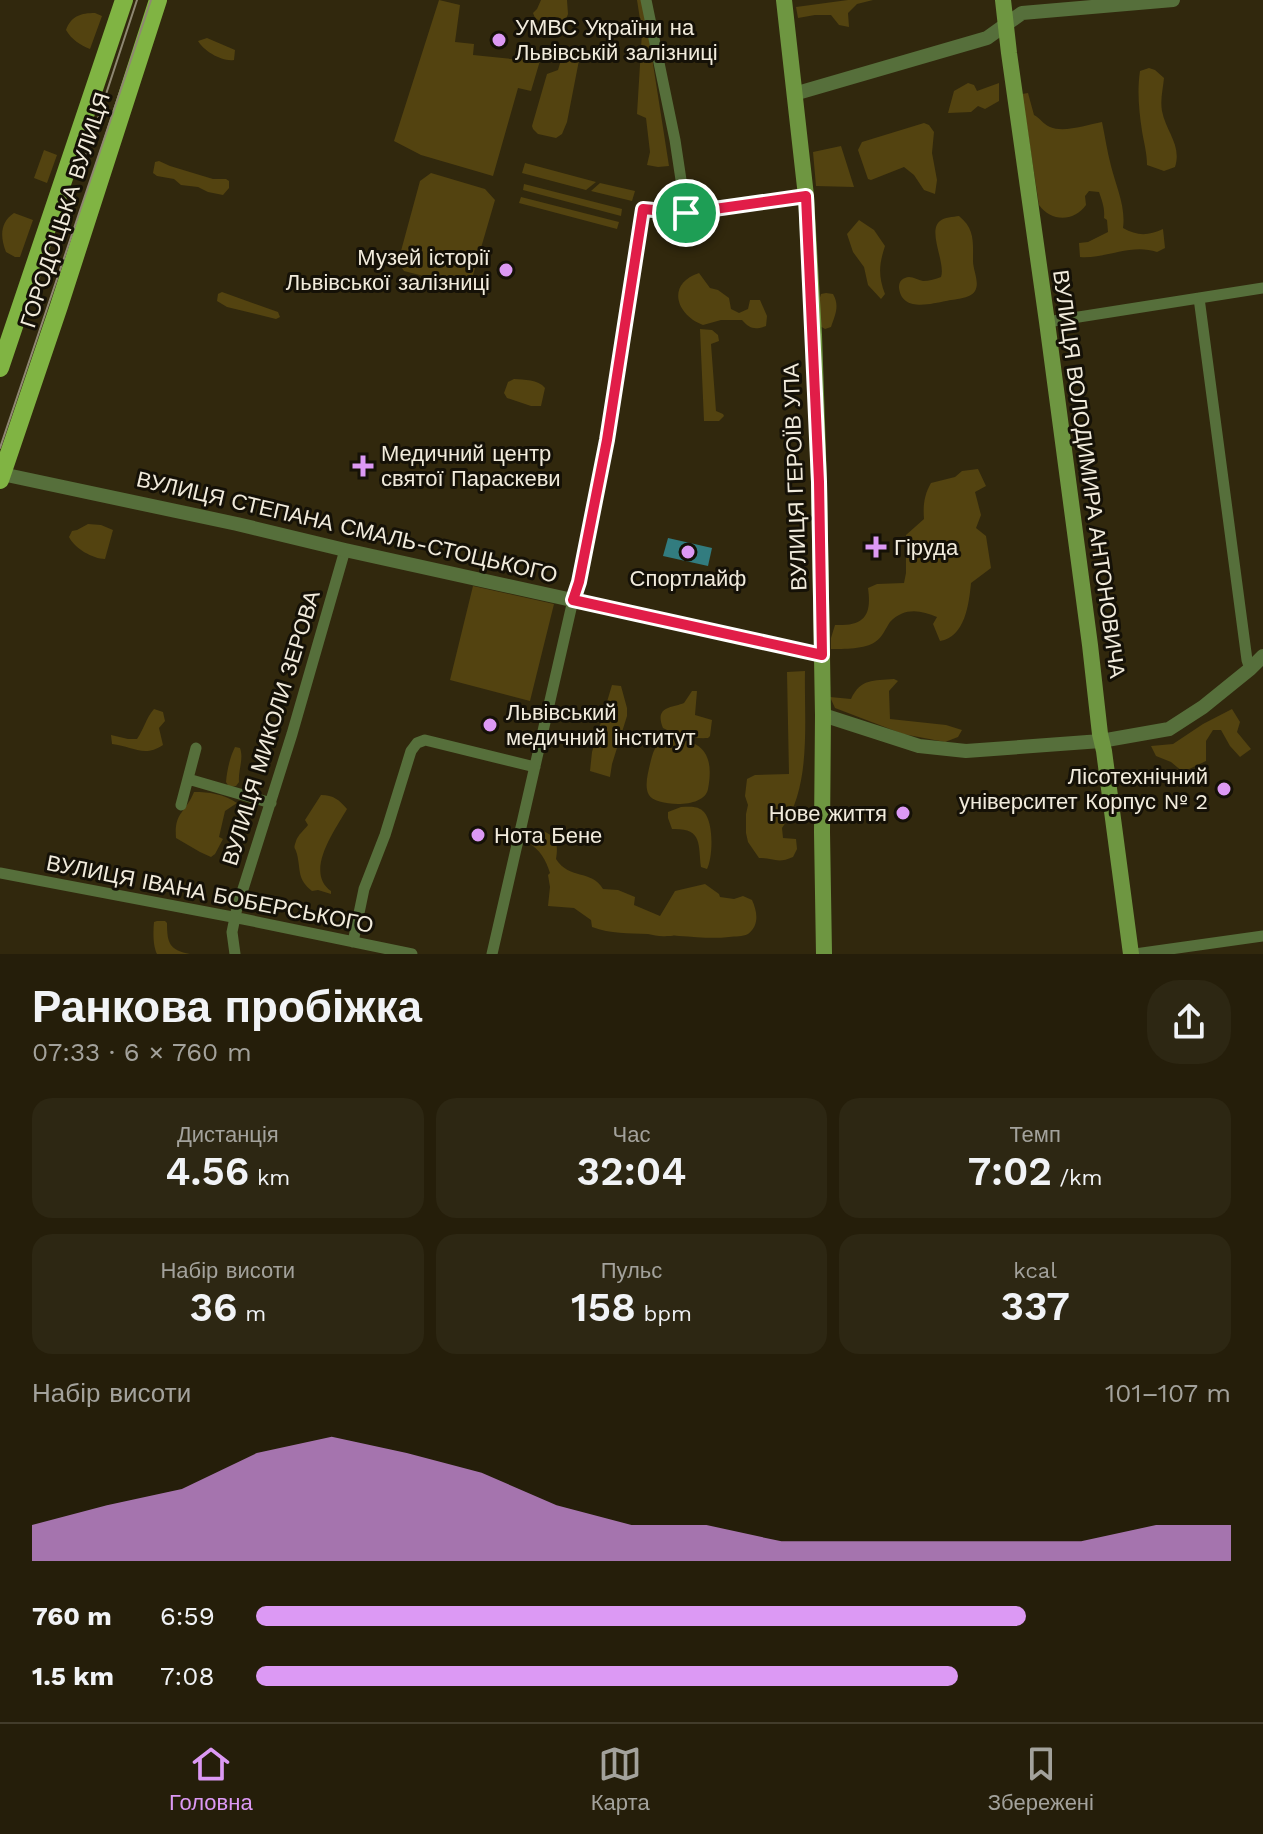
<!DOCTYPE html>
<html lang="uk">
<head>
<meta charset="utf-8">
<style>
  body { margin:0; font-family:"Work Sans",sans-serif; background:#2d2713; color:#f1f3f6; height:100vh; display:flex; flex-direction:column; font-size:30px; white-space:nowrap }
  * { box-sizing:border-box; margin:0 }
  p { font-size:26px; color:#a3a29c }
  .icon { flex:none; width:44px; height:44px; fill:none; stroke:currentColor; stroke-width:2; stroke-linecap:round; stroke-linejoin:round }
  .map { position:relative; height:954px; overflow:hidden }
  .side { display:flex; flex-direction:column; background:#251e0a; flex:1 }
  .side>* { flex:none }
  .pin { position:absolute; display:grid; place-items:center; width:68px; height:68px; color:#fff; margin:-34px; border:4px solid #fff; border-radius:50%; box-shadow:0 2px 8px #0007 }
  .round { display:grid; place-items:center; flex:none; width:84px; height:84px; border-radius:32px; background:#2d2713 }
  .headline { display:flex; align-items:center; justify-content:space-between; height:136px; padding:0 32px }
  h1 { font-size:44px; font-weight:600; line-height:60px }
  .stats { display:grid; grid-template-columns:repeat(3,1fr); gap:12px; height:136px; padding:8px 32px }
  .stats div { display:grid; align-content:center; border-radius:20px; background:#2d2713; text-align:center }
  .stats b { font-size:40px; font-weight:600 }
  .stats small { font-size:22px; font-weight:400 }
  .stats p { font-size:22px }
  .chart { height:224px; padding:16px 32px }
  .chart p { display:flex; justify-content:space-between }
  .chart svg { width:100%; height:144px; margin-top:8px; fill:#dc99f4; opacity:.7 }
  ul { padding:0 32px; list-style:none; font-size:26px }
  li { display:grid; grid-template-columns:128px 96px 1fr; align-items:center; height:60px }
  li i { height:20px; border-radius:10px; background:#dc99f4 }
  .tab-bar { display:flex; justify-content:space-around; align-items:center; height:112px; border-top:2px solid #423c2b; background:#251e0a; font-size:22px; color:#a3a29c }
  .tab-bar a { display:grid; justify-items:center; gap:4px }
  .tab-bar .current { color:#dc99f4 }
  .map>svg:first-child { display:block }
  .green { fill:#534310 }
  .water { fill:#327c7f }
  .lines { fill:none; stroke-linecap:round; stroke-linejoin:round }
  .pedestrian { stroke:#566f3b; stroke-width:8 }
  .minor { stroke:#566f3b; stroke-width:11 }
  .tertiary { stroke:#566f3b; stroke-width:14 }
  .secondary { stroke:#6e9641; stroke-width:16 }
  .primary { stroke:#80b443; stroke-width:18 }
  .tram { stroke:#8e8772; stroke-width:2 }
  .route-casing { stroke:#fff; stroke-width:16 }
  .route { stroke:#e11d48; stroke-width:10 }
  .poi-dot { fill:#dc99f4; stroke:#151107; stroke-width:3 }
  .labels { text-anchor:middle; dominant-baseline:central; stroke-width:6; stroke-linejoin:round; paint-order:stroke }
  .poi-label { font-size:22px; fill:#f1ebdc; stroke:#151107; text-anchor:start }
  .street-label { font-size:22px; fill:#f1ebdc; stroke:#151107 }
</style>
</head>
<body>
<div class="map">
<svg width="1263" height="954" viewBox="0 0 1263 954">
  <rect width="100%" height="100%" fill="#31280d"/>
  <!-- green -->
  <path class="green" d="M439,0L460,5L455,42L474,44L473,55L521,60L523,52L542,54L531,91L518,88L493,176L421,155L394,141Z
    M541,0H567L568,14L564,24L549,27L535,18L533,13L537,9Z
    M637,0H643L669,166L658,167L647,165L650,152L646,118L637,114L642,32Z
    M848,0H873L857,4L848,13L849,27L839,25L831,15H815L798,18L796,7Z
    M95,13L102,16L90,49C80,45 72,40 66,30C71,16 81,13 95,13Z
    M207,38L235,50L234,60C222,62 204,51 198,41Z
    M564,50H581L567,122L562,134L556,138L538,134L533,129L532,126L547,74L558,70Z
    M1149,68L1155,70L1164,78C1163,89 1160,100 1162,111C1166,132 1182,145 1175,167L1164,171L1147,165C1147,153 1144,143 1142,131C1139,111 1137,91 1140,71Z
    M968,83L974,85L977,91L999,83V101L985,109L978,106L971,112L948,113L954,91Z
    M1028,93L1034,115C1040,118 1043,124 1050,127C1064,133 1086,125 1102,122C1105,136 1107,151 1111,166C1116,186 1126,207 1123,228C1137,236 1148,236 1163,229L1165,248L1157,252C1131,243 1106,259 1080,257L1079,243L1088,242L1108,232L1107,220L1104,218C1105,208 1102,201 1099,192L1089,191L1085,196L1086,205C1074,222 1051,222 1039,205L1022,94Z
    M924,123L929,125L934,132L932,153L937,180L935,194L924,190L914,175L904,167L871,180L868,179L858,150L862,142Z
    M841,146L854,187L816,186L813,152Z
    M44,150L57,155L47,183L34,178Z
    M159,161L170,166L203,176L213,179H226L229,181V188L223,195L208,192L198,187L181,185L174,179L157,176L153,173L155,162Z
    M525,163L596,182L586,190L522,173Z
    M431,173L485,189L495,200L471,282L466,287L404,271L398,262L420,181Z
    M600,183L635,191L632,201L591,191Z
    M524,184L622,209L621,216L523,190Z
    M521,197L619,222L617,229L519,203Z
    M14,213L33,220L20,257H15L6,252C0,237 0,222 14,213Z
    M959,216C975,229 973,242 973,261C973,270 980,283 975,291C970,299 954,299 946,301C930,304 902,312 899,288C899,283 900,280 905,278C911,275 917,280 923,281C929,281 936,279 941,277C946,263 927,231 940,221C944,217 953,217 959,216Z
    M859,220L874,230L885,246C879,264 878,276 885,294L881,299L868,285L864,267L853,252L847,234Z
    M699,273L710,288L718,290L729,298L731,309L739,313L748,309L750,300H760L767,316L766,326C755,330 750,329 742,320H721L703,325C676,315 666,284 699,273Z
    M222,292L278,312L280,317L276,319L227,307L217,301L218,294Z
    M826,293L833,294C840,306 835,315 831,327L825,329L820,326L819,301L821,294Z
    M700,329L712,330L718,335L719,341L711,344L716,411L723,414L724,416L719,421H704Z
    M514,379C524,380 538,379 545,388L541,406H531L507,398L504,393L508,382Z
    M978,469L986,486L975,492L981,515L976,528L986,536L991,568L971,583C969,604 965,637 940,641L933,624L937,617C921,610 904,607 890,622C885,629 883,637 875,642C866,649 843,649 831,649V638L835,625C864,626 872,616 868,588L877,584L904,583L906,573V535L924,519C923,506 924,495 931,483L955,477L962,471Z
    M88,524L101,525L113,530L105,559C93,559 74,548 69,537L72,531L77,530Z
    M473,586L554,604L530,701L450,680Z
    M805,671C804,721 812,787 782,828L783,838L796,839L797,849L793,857C778,864 773,858 759,858L748,842L746,833V814L748,805L745,796L747,779L755,775L789,774L787,672Z
    M894,679L898,681L889,691L890,719L946,725L962,730L958,737L945,742L903,734L835,708L830,697L851,699C861,678 873,681 894,679Z
    M612,685L621,686L627,708V716L612,764L610,777L590,771L592,752Z
    M692,691H697L695,715L712,720L710,736L708,738C693,739 676,735 663,728C654,706 672,708 684,703Z
    M154,709L163,712L165,721L159,728L163,745C144,758 132,746 112,744L111,735L128,739H137C144,729 146,718 154,709Z
    M1232,709L1240,722L1237,732L1251,749L1240,757L1230,746L1221,730H1213L1206,741V761L1183,772L1171,762L1156,756L1151,746L1173,744L1203,724Z
    M665,739C701,738 715,752 708,789C704,810 655,806 649,795C644,787 648,773 650,764C653,753 654,745 665,739Z
    M235,747L240,748C244,759 238,770 239,782L236,786L229,787L226,782C227,770 230,757 235,747Z
    M194,792C209,792 224,794 237,803L225,811L219,837L223,839L215,854L211,857L200,852L176,838C174,812 185,814 194,792Z
    M321,795C334,795 339,800 347,809C335,830 304,872 331,891V894L318,890L312,891C297,879 301,871 297,854C295,846 293,850 296,841C298,835 304,830 308,825L305,820Z
    M681,807C687,807 695,806 700,809C715,816 713,858 707,869L701,867C698,844 703,828 672,829L668,818V812Z
    M538,829C555,835 559,841 556,859C569,880 591,869 603,889L618,890L635,897L634,905L660,916L675,891L705,884L719,894L720,897L734,899L743,896L752,900C757,911 760,925 748,934C742,937 736,936 729,937C712,939 697,937 679,936C667,935 679,936 667,936C660,937 654,935 648,934C628,933 611,934 592,927L591,920L574,908L548,906L550,887L548,875L550,873C546,860 540,849 528,843L529,834Z
    M157,921H165L167,923C167,944 170,950 190,954H157C153,946 153,932 154,922Z"/>
  <!-- water -->
  <path class="water" d="M668,538L712,548L708,566L663,556Z"/>
  <g class="lines">
    <!-- pedestrian -->
    <path class="pedestrian" d="M573,600L579,582L607,440"/>
    <!-- minor -->
    <path class="minor" d="M646,0L675,140L686,213
      M1199,298L1247,660L1250,669
      M1047,322L1263,288
      M607,440L643,209L686,213L806,196
      M188,779L271,803
      M181,805L196,748
      M0,873L243,919L412,954
      M353,942L364,889L385,835L411,751L417,743L425,740L535,767
      M235,954L232,932L237,908L292,734L345,550
      M492,954L573,600
      M1135,954L1263,936"/>
    <!-- tertiary -->
    <path class="tertiary" d="M794,94L987,38L1022,13L1173,0
      M2,474L237,524L345,550L822,655
      M823,715L919,746L966,751L1101,741L1169,729L1203,707L1250,669L1263,656"/>
    <!-- secondary -->
    <path class="secondary" d="M784,0L806,196L814,335L819,482L823,715L822,832L824,954
      M1003,0L1009,53L1047,322L1090,645L1100,734L1104,751L1131,954"/>
    <!-- primary -->
    <path class="primary" d="M0,368L124,0
      M0,480L59,306L158,0"/>
    <!-- tram -->
    <path class="tram" d="M82,167L137,0
      M0,448L151,0"/>
  </g>
  <g class="lines">
    <defs>
      <path id="route" d="M806,196L819,482L822,655L573,600L579,582L607,440L643,209L686,213Z"/>
    </defs>
    <!-- route casing -->
    <use href="#route" class="route-casing"/>
    <!-- route -->
    <use href="#route" class="route"/>
  </g>
  <!-- markers -->
  <g class="poi-dot">
    <circle cx="499" cy="40" r="8"/>
    <circle cx="506" cy="270" r="8"/>
    <path d="M359 454h8v8h8v8h-8v8h-8v-8h-8v-8h8z"/>
    <path d="M872 535h8v8h8v8h-8v8h-8v-8h-8v-8h8z"/>
    <circle cx="688" cy="552" r="8"/>
    <circle cx="490" cy="725" r="8"/>
    <circle cx="1224" cy="789" r="8"/>
    <circle cx="903" cy="813" r="8"/>
    <circle cx="478" cy="835" r="8"/>
  </g>
  <g class="labels">
    <!-- poi labels -->
    <g class="poi-label">
      <text x="515" y="27">УМВС України на<tspan x="515" dy="25">Львівській залізниці</tspan></text>
      <text x="490" y="257" text-anchor="end">Музей історії<tspan x="490" dy="25">Львівської залізниці</tspan></text>
      <text x="381" y="453">Медичний центр<tspan x="381" dy="25">святої Параскеви</tspan></text>
      <text x="894" y="547">Гіруда</text>
      <text x="688" y="578" text-anchor="middle">Спортлайф</text>
      <text x="506" y="712">Львівський<tspan x="506" dy="25">медичний інститут</tspan></text>
      <text x="1208" y="776" text-anchor="end">Лісотехнічний<tspan x="1208" dy="25">університет Корпус № 2</tspan></text>
      <text x="887" y="813" text-anchor="end">Нове життя</text>
      <text x="494" y="835">Нота Бене</text>
    </g>
    <!-- street labels -->
    <g class="street-label">
      <text transform="translate(65 210) rotate(-72)">ГОРОДОЦЬКА ВУЛИЦЯ</text>
      <text transform="translate(1089 474) rotate(82)">ВУЛИЦЯ ВОЛОДИМИРА АНТОНОВИЧА</text>
      <text transform="translate(795 477) rotate(-92)">ВУЛИЦЯ ГЕРОЇВ УПА</text>
      <text transform="translate(347 527) rotate(13)">ВУЛИЦЯ СТЕПАНА СМАЛЬ-СТОЦЬКОГО</text>
      <text transform="translate(271 728) rotate(-73)">ВУЛИЦЯ МИКОЛИ ЗЕРОВА</text>
      <text transform="translate(210 894) rotate(11)">ВУЛИЦЯ ІВАНА БОБЕРСЬКОГО</text>
    </g>
  </g>
</svg>
<div class="pin" style="left:686px;top:213px;background:#1e9e55"><svg class="icon" aria-label="arrive" viewBox="0 0 24 24"><path d="M6 21V4h12l-3 4 3 4H6"/></svg></div>
</div>
<section class="side">
<div class="headline"><div><h1>Ранкова пробіжка</h1><p>07:33 · 6 × 760 m</p></div><a class="round"><svg class="icon" aria-label="share" viewBox="0 0 24 24"><path d="M12 15V3M7 8l5-5 5 5M5 13v7h14v-7"/></svg></a></div>
<div class="stats">
<div><p>Дистанція</p><b>4.56<small> km</small></b></div>
<div><p>Час</p><b>32:04</b></div>
<div><p>Темп</p><b>7:02<small> /km</small></b></div>
</div>
<div class="stats">
<div><p>Набір висоти</p><b>36<small> m</small></b></div>
<div><p>Пульс</p><b>158<small> bpm</small></b></div>
<div><p>kcal</p><b>337</b></div>
</div>
<div class="chart"><p><span>Набір висоти</span>101–107 m</p>
<svg viewBox="0 0 160 44" preserveAspectRatio="none"><path d="M0 44V33L10 27L20 22L30 11L40 6L50 11L60 17L70 27L80 33L90 33L100 38L110 38L120 38L130 38L140 38L150 33L160 33V44z"/></svg>
</div>
<ul>
<li><b>760 m</b>6:59<i style="width:79%"></i></li>
<li><b>1.5 km</b>7:08<i style="width:72%"></i></li>
</ul>
</section>
<nav class="tab-bar">
<a class="current"><svg class="icon" aria-label="home" viewBox="0 0 24 24"><path d="M3 11l9-7 9 7M6 9v11h12V9"/></svg>Головна</a>
<a><svg class="icon" aria-label="map" viewBox="0 0 24 24"><path d="M3 6l6-2 6 2 6-2v14l-6 2-6-2-6 2zM9 4v14M15 6v14"/></svg>Карта</a>
<a><svg class="icon" aria-label="saved" viewBox="0 0 24 24"><path d="M7 4h10v16l-5-4-5 4z"/></svg>Збережені</a>
</nav>
</body>
</html>
